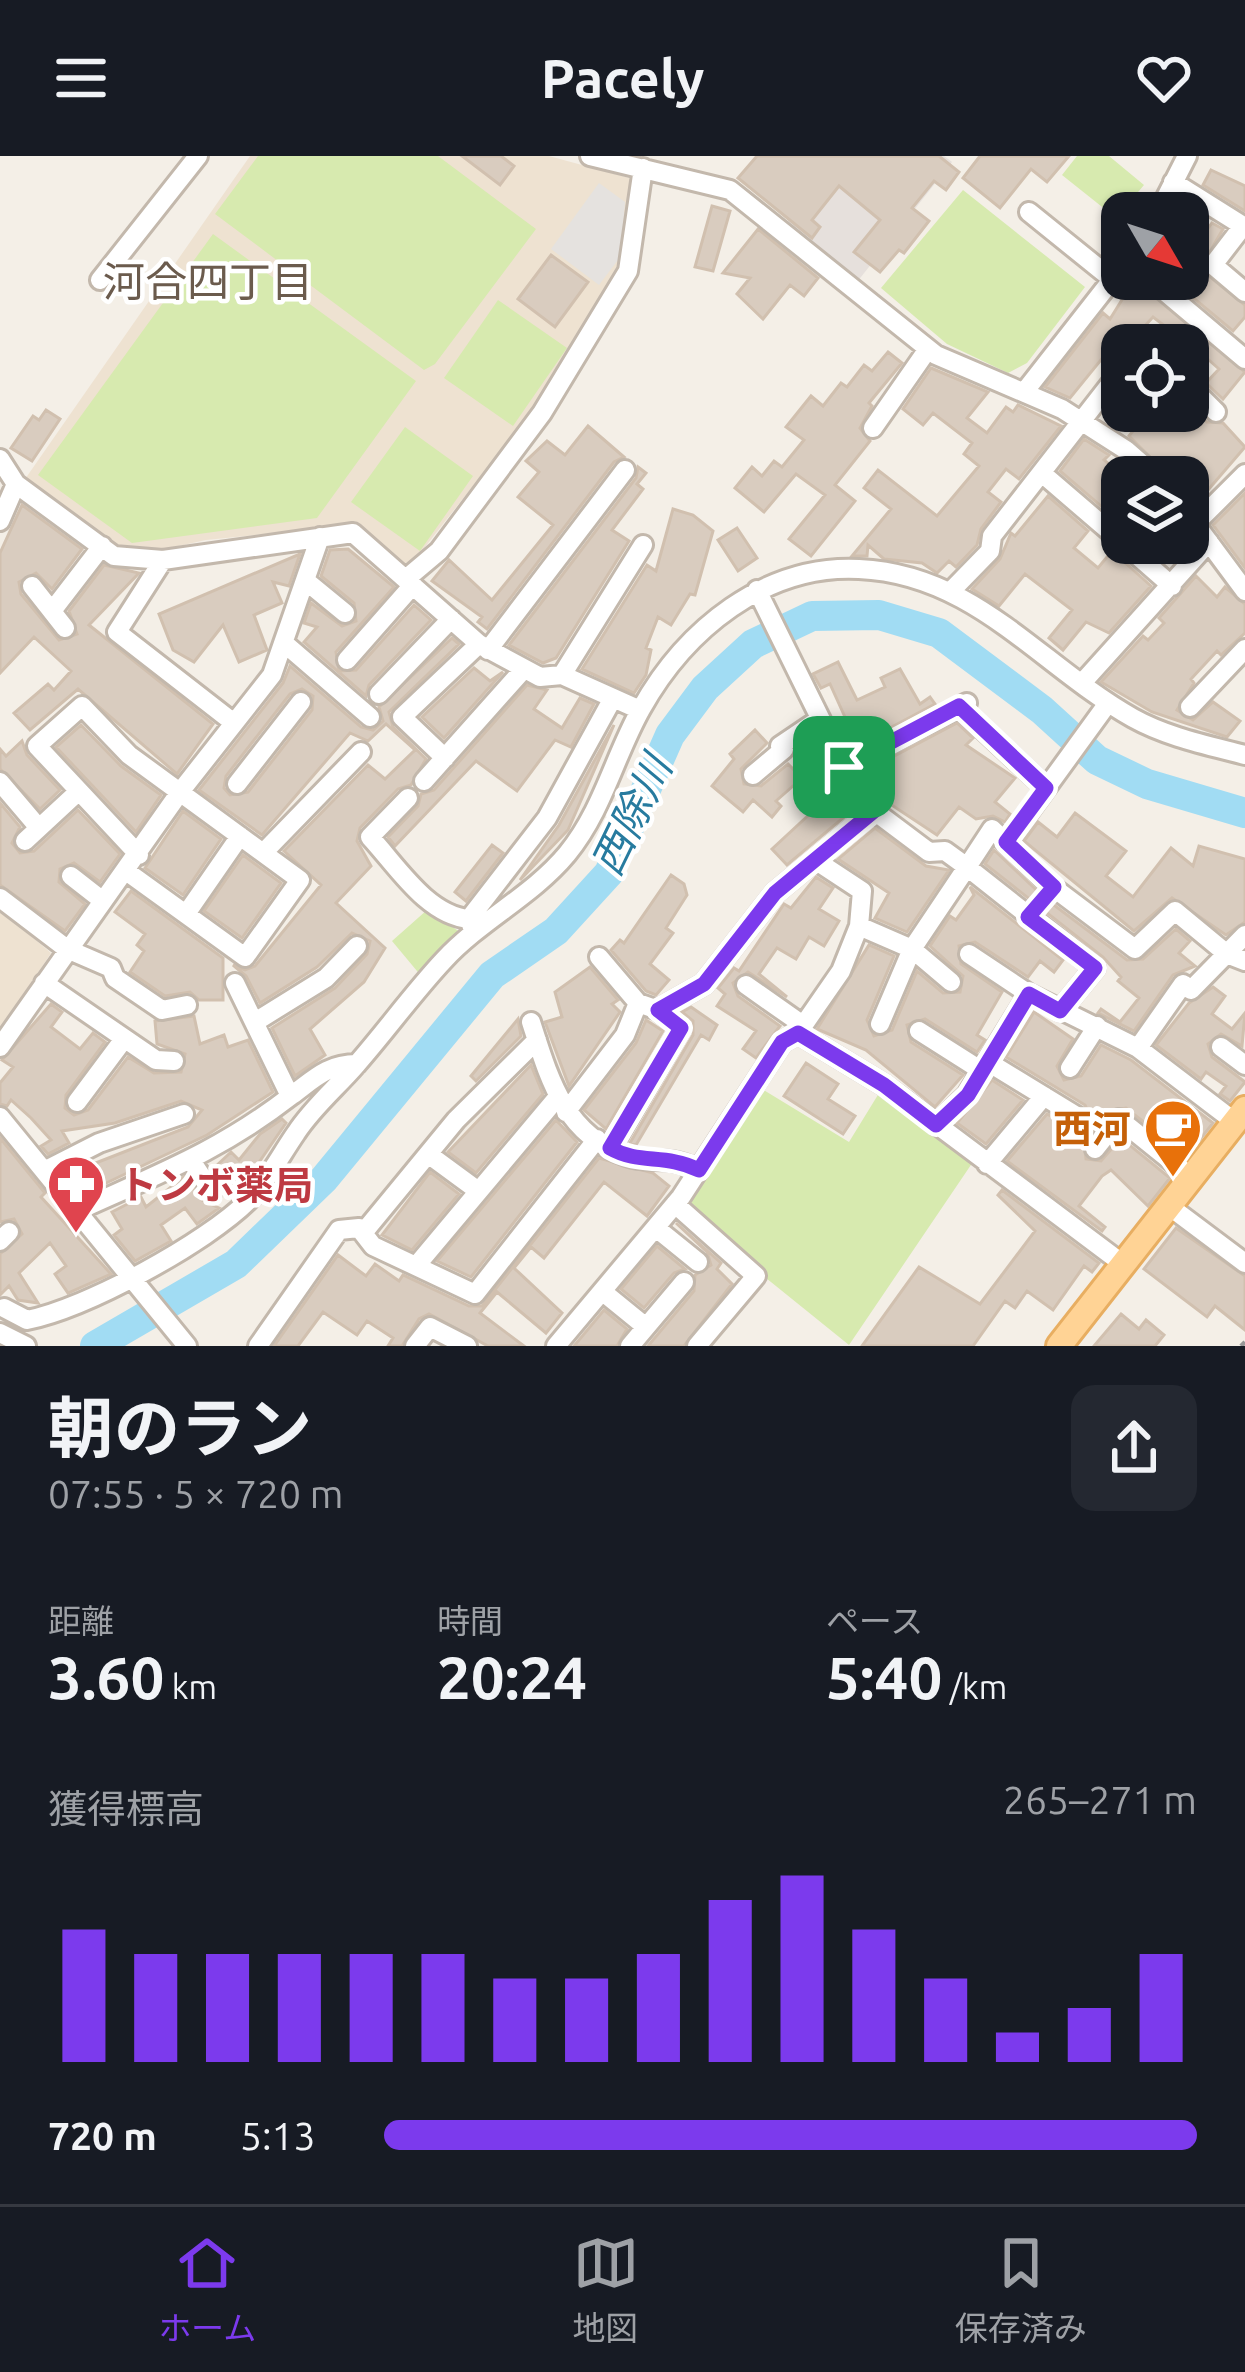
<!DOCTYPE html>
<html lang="ja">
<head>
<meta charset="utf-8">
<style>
  body { margin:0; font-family:Ubuntu,"Noto Sans JP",sans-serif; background:#242831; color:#f1f3f6; height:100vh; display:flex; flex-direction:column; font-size:45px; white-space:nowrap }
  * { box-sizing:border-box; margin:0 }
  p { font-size:39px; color:#9ea1a6 }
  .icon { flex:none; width:66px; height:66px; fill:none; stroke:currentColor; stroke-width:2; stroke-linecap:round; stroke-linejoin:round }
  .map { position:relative; height:1190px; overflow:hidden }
  .details { display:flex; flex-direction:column; background:#171b24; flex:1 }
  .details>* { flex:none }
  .needle { width:78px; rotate:129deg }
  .controls { position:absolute; left:1101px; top:36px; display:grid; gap:24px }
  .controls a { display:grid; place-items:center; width:108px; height:108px; border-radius:24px; background:#171b24; box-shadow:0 3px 9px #0004; font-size:60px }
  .pin { position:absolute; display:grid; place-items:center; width:102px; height:102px; color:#fff; margin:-51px; border-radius:24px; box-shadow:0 6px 18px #0006 }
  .round { display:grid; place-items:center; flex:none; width:126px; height:126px; border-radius:24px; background:#242831 }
  .summary { display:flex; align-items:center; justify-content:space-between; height:204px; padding:0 48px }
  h1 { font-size:66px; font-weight:700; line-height:90px }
  .figures { display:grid; grid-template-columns:repeat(3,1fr); gap:18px; height:204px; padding:12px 48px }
  .figures div { display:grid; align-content:center }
  .figures b { font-size:60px; font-weight:700 }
  .figures small { font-size:33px; font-weight:400 }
  .figures p { font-size:33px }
  .chart { height:336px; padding:24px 48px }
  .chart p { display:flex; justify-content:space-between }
  .chart svg { width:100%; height:216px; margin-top:12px; stroke:#7c3aed; stroke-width:6 }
  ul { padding:0 48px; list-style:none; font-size:39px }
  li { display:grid; grid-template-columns:192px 144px 1fr; align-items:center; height:90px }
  li i { height:30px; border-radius:15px; background:#7c3aed }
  header { display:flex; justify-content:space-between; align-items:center; height:156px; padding:0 48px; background:#171b24; font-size:54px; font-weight:700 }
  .dock { display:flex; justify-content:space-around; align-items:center; height:168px; border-top:3px solid #363941; background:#171b24; font-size:33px; color:#9ea1a6 }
  .dock a { display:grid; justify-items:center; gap:6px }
  .dock .active { color:#7c3aed }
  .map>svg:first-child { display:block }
  .industrial { fill:#e6e0dc }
  .education { fill:#eee2d1 }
  .green { fill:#d7eaaf }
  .parking { fill:#e5e2df }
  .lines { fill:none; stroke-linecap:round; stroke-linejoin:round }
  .river { stroke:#a1dcf3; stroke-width:30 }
  .building { fill:#d9ccbf; stroke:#d1c0af; stroke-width:3; fill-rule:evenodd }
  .minor-casing { stroke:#c3b8ac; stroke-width:24 }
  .major-casing { stroke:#e8ae61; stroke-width:30 }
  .minor { stroke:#fff; stroke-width:18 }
  .major { stroke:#ffd395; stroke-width:24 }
  .rail { stroke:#979797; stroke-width:4.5; stroke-dasharray:15 15; stroke-linecap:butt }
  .route-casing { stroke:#fff; stroke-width:24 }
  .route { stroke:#7c3aed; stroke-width:15 }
  .labels { text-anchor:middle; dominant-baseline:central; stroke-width:9; stroke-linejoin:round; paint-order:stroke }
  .food-label { font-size:39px; font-weight:bold; fill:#c56008; stroke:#fff; text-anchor:end }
  .health-label { font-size:39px; font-weight:bold; fill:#be3a42; stroke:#fff; text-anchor:start }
  .neighbourhood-label { font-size:42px; fill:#6b5b4d; stroke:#fff }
  .water-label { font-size:42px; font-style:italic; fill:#277b9f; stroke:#fff }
</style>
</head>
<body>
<header><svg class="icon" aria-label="menu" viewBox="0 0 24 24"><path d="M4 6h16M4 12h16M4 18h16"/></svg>Pacely<svg class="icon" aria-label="heart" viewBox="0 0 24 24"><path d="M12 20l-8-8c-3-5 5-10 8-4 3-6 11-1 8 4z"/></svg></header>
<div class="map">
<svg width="1245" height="1190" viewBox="0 0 1245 1190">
  <rect width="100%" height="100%" fill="#f4efe7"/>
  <!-- industrial -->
  <path class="industrial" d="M839,0H944L952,6L857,126L785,68Z"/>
  <!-- education -->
  <path class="education" d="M250,0H549L633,23L619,113L538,247L414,405L401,408L353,369L206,384L151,396L120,393L23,326Z
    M0,754L51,797L0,874Z"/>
  <!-- green -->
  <path class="green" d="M258,0H438L536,73L435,208L424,214L215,58Z
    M1077,0H1109L1144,29L1116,62L1062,19Z
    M963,34L1085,131L1027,207L1008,217L947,188L881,132Z
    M213,78L416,225L317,362L132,387L38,319Z
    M498,144L567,192L513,270L444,222Z
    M405,271L473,320L420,395L351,346Z
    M427,754L460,776L422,821L392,785Z
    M754,928L849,986L884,929L977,1000L849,1189L766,1122L681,1041Z"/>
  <!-- parking -->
  <path class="parking" d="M599,27L625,46L621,100L599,129L551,93Z"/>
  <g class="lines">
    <!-- river -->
    <path class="river" d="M95,1190L236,1108L324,1023L492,819L556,775L609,717L670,579L705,532L753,488L812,460L879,459L939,477L1042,554L1097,604L1147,628L1245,657"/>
  </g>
  <!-- building -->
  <path class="building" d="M462,0H501L514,10L500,29Z
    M757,0H939L959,16L946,34L934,25L912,52L929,65L904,97L899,94L880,116L854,96L880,64L839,30L812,64L820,71L812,82L738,22Z
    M980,0H1069L1047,26L1031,13L1000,52L963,22Z
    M1211,14L1245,30V55L1203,29Z
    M712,50L730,55L713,115L695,111Z
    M1212,67L1223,73L1200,113L1245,149V161L1233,175L1191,140L1199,129L1188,121V71L1202,80Z
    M758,73L818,122L804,140L790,129L763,163L737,138L750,122L723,117Z
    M551,99L588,126L555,171L518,143Z
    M1135,123L1245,216L1223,243L1206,227L1219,213L1192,189H1171L1178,180L1153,161L1122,195L1113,189L1070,242L1045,231L1103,157L1110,163Z
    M888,196L902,207L869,247L872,250L860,272L870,285L835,329L855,345L811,400L789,383L825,339L796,318L764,356L735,332L752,311L762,320L774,305L782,311L804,284L786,271L811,240L823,250L841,227L847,231L864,209L872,215Z
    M931,212L988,236L967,262L987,277L1006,251L1013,256L1018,249L1061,270L1019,323L1006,313L988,336L1001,346L981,373L977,389L956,411L949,405L937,417L922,407L884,403L868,389L867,400H852L891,353L864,332L878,314L937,360L979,310L964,298L972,287L933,257L923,269L903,253Z
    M1188,247L1207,266L1223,267L1245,291L1196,348L1188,345V321H1170L1129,280L1149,255H1188Z
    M46,254L60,263L32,305L11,292L33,260L39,264Z
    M588,270L624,301L614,306L487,473L478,466L482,461L432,425L449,404L492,444L553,369L518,341L539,316L526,305L547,285L565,299Z
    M1084,283L1109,299L1104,304L1122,319L1127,313L1136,321H1122V368L1060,315Z
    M638,311L646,317L637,328L643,333L612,374L629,385L556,502L543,507L509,489L636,322Z
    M1245,337V412L1213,369Z
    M1048,340L1088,375L1074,392L1098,412L1112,395L1151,430L1109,477L1086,466L1063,494L1049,482L1072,454L1025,418L999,450L972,433L1000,403L1011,377L1015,380Z
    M22,349L82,393L52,433L36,417L19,426L21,438L59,484L77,478L69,455L104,409L139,417L89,469L213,568L177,618L78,533L30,574L14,557L48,528L54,534L71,515L34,481L0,517V397Z
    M673,353L693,359L713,375L695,439L690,438L671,469L658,461L646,492L651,494L646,519L634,537L582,513L647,409L656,415Z
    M737,372L757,402L738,415L718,384Z
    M348,393L394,431L336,496L339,515L356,514L414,449L431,464L369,529L366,540L304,486L317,471L304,467L311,447L342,470L356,465L354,447L321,420L330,394Z
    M300,398L289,430L273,426L282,447L254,459L267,494L239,506L223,469L194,506L173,494L159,458Z
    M1196,420L1217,441L1225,431L1245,448V477L1221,499L1217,495L1191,523L1194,527L1177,554L1193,564L1213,546L1240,565L1227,581L1152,556L1101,526L1143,480L1148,484L1164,467L1159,462Z
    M452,482L459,488L389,556L393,571L426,603L411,629L398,633L360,672L357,685L371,710L336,747L385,792L364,826L310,873L325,899L295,920L272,872L335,832L367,798L370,785L352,777L317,811L260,847L246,820L233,809L245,814L255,810L321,729L284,695L368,609L385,623L415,594L386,568L368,585L350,577L262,679L199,634L283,527L290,510L361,571L373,574L383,565L379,551ZM302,533L313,540L312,554L248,636L230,639L224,632L226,620L290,538Z
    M838,506L857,544L885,531L881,522L900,513L920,548L930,541L935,548L850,593L846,585L854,581L830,528L821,532L813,518Z
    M474,512L490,525L503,516L444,582L422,561Z
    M527,529L547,534L534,553L562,572L580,542L594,548L571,591L555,584L517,635L476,605L395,690L388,681L418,650L421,638L434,634Z
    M957,567L973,582L966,589L1015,622L995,646L1010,658L1005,666L993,660L976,663L959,651L937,679L872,636L862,617Z
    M81,569L121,610L161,639L136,676L56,591Z
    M614,569L568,674L520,724L559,669Z
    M755,574L767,587L741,613L744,628L761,630L788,608L802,622L776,645L781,650L772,661L753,644L743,656L712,630L734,603L730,598Z
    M22,585L27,599L60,634L40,653L0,613V593L6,600Z
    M838,629L846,645L836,653L843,662L787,709L772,693L813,655L809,651Z
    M0,647L20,671L12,687L20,697L34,695L78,654L120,698L100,726L74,707L60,713L59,726L85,748L65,775L0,729Z
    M183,655L221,683L183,739L145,712Z
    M1075,657L1126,695L1106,720L1133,741L1171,692L1193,710L1199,690L1245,703V766L1226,779L1172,742L1134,775L1024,685L1038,666L1057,681Z
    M875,672L926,710L949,714L907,776L875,762L889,737L838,703Z
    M492,689L503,697L466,745L455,736Z
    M994,694L1046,743L1127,804L1143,803L1176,773L1190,785L1179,797L1195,810L1173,819L1134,875L1098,857L1101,853L1120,866L1139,842L1118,825L1121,821L1103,801L985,708Z
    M243,699L281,727L242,782L204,755Z
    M671,719L684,728L687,739L666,772L673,777L650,808L669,824L656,839L646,835L611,794L620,784L624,787Z
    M816,721L833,732L819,753L839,765L824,790L809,781L796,803L777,792L759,818L787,841L748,816L733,827L738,840L780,870L756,902L743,893L756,875L717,850L725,838L718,832L734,812L739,815L784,748L791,752Z
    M970,731L1063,804L1054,816L1040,805L1028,821L975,786L959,790L961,808L1002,836L977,879L985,884L977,896L925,863L907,869L911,886L963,919L935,951L866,894L817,873L869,789L894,800L867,864L874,880L892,874L917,815L943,837L960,836L963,820L930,790L950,760L956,764L974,739Z
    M131,735L223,802V844H199L190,836L165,840L130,816L144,795L137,789L145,778L115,756Z
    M590,811L618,844L612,848L620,856L569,930L545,866L562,861L555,836Z
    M1213,831L1225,840L1212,858L1232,873L1245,857L1242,890L1221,878L1208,888L1212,901L1245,926L1230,945L1220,938L1226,930L1206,916L1201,923L1156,889L1189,847Z
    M51,848L62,856L51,871L80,893L93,877L105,886L66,939L65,952L74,959L88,954L128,901L154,917L181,916L185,898L157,888L155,865L194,860L200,888L224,879L228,891L248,884L273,936L207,979L81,1039L65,1019L188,971L202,954L181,945L115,967L62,975L69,987L48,998L41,990L51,984L31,962L11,944L7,950L0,948V927L13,911L2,904Z
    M691,851L717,869L709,884L701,879L636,989L630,987L693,879V865L682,856Z
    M1034,856L1073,883L1057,910L1064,924L1081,920L1101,889L1131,904L1213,967L1187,1000L1126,952L1108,955L1084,986L1086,1003L1101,1005L1121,982L1170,1022L1148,1050L1111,1014L1102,1020L1079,1050L1105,1071L1102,1075L1007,1005L1047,958L1076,974L1091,962L1085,949L1006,901Z
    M518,863L521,880L476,925L471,920Z
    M646,864L663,875L606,973L584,954L636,887Z
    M806,907L838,928L828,943L855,960L843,978L784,940Z
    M531,909L543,938L476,1017L448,996Z
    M992,924L1023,944L986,988L957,967Z
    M282,963L286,967L240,1034L228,1023L223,1028L213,1013L231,996L239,1004L260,978Z
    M556,964L577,986L471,1121L437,1105Z
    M0,982L45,1037L41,1041L111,1118L68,1137L55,1118L66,1110L50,1087L19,1117L38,1147L18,1144L9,1130L0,1139V1098L22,1078L14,1063L0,1066Z
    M599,1002L653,1017L669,1030L647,1060L604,1026L544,1102L531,1091L514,1112L562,1157L546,1177L497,1136L480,1157L524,1190H488L429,1158L419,1163L402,1190H388L393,1182L367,1165L357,1179L323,1156L298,1190H274L338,1099L366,1120L375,1108L399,1125L403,1119L469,1150H482Z
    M430,1016L459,1038L412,1094L382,1079Z
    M185,1020L202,1044L219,1052L197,1068L185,1052L161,1069L171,1085L135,1105L114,1079L122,1073L112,1056L141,1041L146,1051Z
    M1002,1034L1099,1107L1092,1116L1084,1110L1053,1154L1027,1135L1015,1152L1005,1145L973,1190H862L919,1111L980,1148L1035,1075L998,1039Z
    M676,1067L721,1107L717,1113L732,1128L684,1190H648L694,1135L695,1119L711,1109L707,1096Z
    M1176,1072L1245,1120V1174L1215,1150L1207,1161L1144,1113Z
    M657,1090L685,1113L674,1117L644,1152L621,1133Z
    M604,1154L627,1173L617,1190H574Z
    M1121,1158L1139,1173L1146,1164L1164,1179L1155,1190H1094Z"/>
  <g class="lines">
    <defs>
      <path id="minor" d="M590,0L730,34L936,199L1062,253L1126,294L1157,321
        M1173,26L1245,71
        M1029,56L1112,123
        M1158,57L1187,0
        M1243,70L1213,109L1245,136
        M1150,123L1245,203
        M100,124L198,0
        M1142,189L1146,184L1150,189
        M1188,228L1216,256
        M1025,235L1122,111
        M873,272L928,193
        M0,303L16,328L114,400L163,404L353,377L479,488L540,521L562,519L640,554
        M1044,319L1122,386
        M1188,358L1245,435
        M0,365L16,328
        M1196,367L1245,318
        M1123,387L1172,430
        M163,404L117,476L234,567
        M407,422L439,395L542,257L628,115L643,12
        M306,425L345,457
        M32,430L65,472
        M757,434L861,645L929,696L945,695L967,711L992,673L1054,732L1135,793L1175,755L1227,798L1245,805
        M952,434L990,395L992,380L1122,213
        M52,455L102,390
        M284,487L370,561
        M488,494L625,314
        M347,504L413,429
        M562,519L643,389
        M1082,527L1209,386
        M379,538L451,463
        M959,551L1046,632
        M1190,551L1245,493
        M445,602L402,561L479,488
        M844,611L967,547
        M753,619L784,593L780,590L820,563
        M424,625L523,514
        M0,626L39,672
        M237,628L301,546
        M408,642L370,681C397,710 427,759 469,763L473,774
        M25,685L79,635
        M1007,686L1108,547
        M263,697L361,596
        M815,704L862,735L859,770
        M126,715L245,801L300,724L129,599L82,550L37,590L139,699
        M71,720L103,745
        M0,742L67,793L111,812L115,822L162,854L187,849
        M186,758L240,680
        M469,763L547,662L613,542
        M969,798L1029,838
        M599,801L638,847L658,854L681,872L611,992
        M44,827L156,904L174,905
        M235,827L290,940
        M746,829L803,869
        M658,854L704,828L775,737L874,655
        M255,866L326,822L357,790
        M531,866C549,922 564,978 626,1000C650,1009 665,997 699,1014
        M880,868L912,793L967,711L1095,812L1060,855
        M919,875L982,915
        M798,877L841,815L859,770L912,793L951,826
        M0,891L180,636L272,519L320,381
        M1221,891L1245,909
        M1138,892L1183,828L1191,834L1245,779
        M988,906L1078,961
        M1070,912L1097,870
        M77,946L124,883
        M566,956L625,879L638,847
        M0,961L187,1190
        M936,969L967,939L1029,838L1138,892L1235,966
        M1095,993L1119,963L1191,1021
        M428,998L477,1034
        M192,1006L212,1036
        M987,1008L1044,940
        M44,1015L99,987L184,958
        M675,1048L756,1120L697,1190
        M1169,1050L1245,1107
        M77,1055C158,1018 220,995 292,939C315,922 328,908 357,908
        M656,1072L698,1106
        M363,1077L456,964L537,884
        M0,1085L9,1076
        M416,1110L556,943
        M603,1136L646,1171
        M4,1152L27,1164C87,1152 206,1087 249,1044C269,1023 280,1000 296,977C312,952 337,931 356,909C386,875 413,837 444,804C481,764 532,740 567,698C603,654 614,601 641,553C685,474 765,408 859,413C975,418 1039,509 1133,562C1167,581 1207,589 1245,599
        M0,1177L26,1190
        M258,1190L339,1074L359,1072L373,1090L475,1138L597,983
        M415,1190L430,1171L467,1190
        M556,1190L681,1041L782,886L798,877L884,929L1123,1108
        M630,1190L684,1126"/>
      <path id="major" d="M1059,1190L1245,953"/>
    </defs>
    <!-- minor casing -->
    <use href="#minor" class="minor-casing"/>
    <!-- major casing -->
    <use href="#major" class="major-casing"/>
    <!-- minor -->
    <use href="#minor" class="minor"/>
    <!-- major -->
    <use href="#major" class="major"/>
    <!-- rail -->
    <path class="rail" d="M1241,1190L1245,1186"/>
  </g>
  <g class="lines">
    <defs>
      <path id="route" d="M959,550L1046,632L1006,686L1054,731L1028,761L1095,812L1060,855L1029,838L968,939L936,969L884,929L798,877L782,886L699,1014C664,997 640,1009 610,992L681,872L658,854L704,828L775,737L874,655L860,645L844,611Z"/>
    </defs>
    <!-- route casing -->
    <use href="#route" class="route-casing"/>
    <!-- route -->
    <use href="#route" class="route"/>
  </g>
  <!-- icons -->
  <defs>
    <symbol id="cafe-pin" viewBox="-11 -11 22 30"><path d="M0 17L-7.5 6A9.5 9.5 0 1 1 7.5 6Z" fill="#e8710a" stroke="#fff"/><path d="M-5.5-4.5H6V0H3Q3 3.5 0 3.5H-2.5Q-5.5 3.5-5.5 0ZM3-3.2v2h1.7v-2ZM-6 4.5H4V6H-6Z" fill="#fff"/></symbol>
    <symbol id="pharmacy-pin" viewBox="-11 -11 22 30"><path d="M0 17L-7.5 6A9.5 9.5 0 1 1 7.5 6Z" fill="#e0444e" stroke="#fff"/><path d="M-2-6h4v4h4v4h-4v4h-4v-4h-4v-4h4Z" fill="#fff"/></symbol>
  </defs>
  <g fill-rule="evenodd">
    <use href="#cafe-pin" x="1140" y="939" width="66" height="90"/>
    <use href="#pharmacy-pin" x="43" y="995" width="66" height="90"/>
  </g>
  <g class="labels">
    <!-- food labels -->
    <g class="food-label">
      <text x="1131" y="972">西河</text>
    </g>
    <!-- health labels -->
    <g class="health-label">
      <text x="118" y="1028">トンボ薬局</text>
    </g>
    <!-- neighbourhood labels -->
    <g class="neighbourhood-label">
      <text x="208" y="125">河合四丁目</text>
    </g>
    <!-- water labels -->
    <g class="water-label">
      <text transform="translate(631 659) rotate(-64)">西除川</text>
    </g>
  </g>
</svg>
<div class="controls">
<a><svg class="needle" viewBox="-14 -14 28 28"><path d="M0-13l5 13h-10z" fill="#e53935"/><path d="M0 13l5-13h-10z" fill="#9ea1a6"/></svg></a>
<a><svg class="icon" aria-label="locate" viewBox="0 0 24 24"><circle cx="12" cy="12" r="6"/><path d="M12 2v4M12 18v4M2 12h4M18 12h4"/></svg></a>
<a><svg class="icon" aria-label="layers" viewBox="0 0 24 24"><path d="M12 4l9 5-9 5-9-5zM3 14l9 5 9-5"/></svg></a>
</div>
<div class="pin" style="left:844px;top:611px;background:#1e9e55"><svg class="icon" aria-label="arrive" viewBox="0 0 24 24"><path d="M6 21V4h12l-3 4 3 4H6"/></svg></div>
</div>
<section class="details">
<div class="summary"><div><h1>朝のラン</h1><p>07:55 · 5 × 720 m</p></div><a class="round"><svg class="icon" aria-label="share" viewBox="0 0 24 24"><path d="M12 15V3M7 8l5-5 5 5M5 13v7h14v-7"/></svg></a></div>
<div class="figures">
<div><p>距離</p><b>3.60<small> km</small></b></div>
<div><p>時間</p><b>20:24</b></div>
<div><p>ペース</p><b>5:40<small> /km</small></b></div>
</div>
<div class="chart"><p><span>獲得標高</span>265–271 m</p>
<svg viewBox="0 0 160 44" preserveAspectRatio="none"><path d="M5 44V17M15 44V22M25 44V22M35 44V22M45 44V22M55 44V22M65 44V27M75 44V27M85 44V22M95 44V11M105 44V6M115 44V17M125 44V27M135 44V38M145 44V33M155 44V22"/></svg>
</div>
<ul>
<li><b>720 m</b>5:13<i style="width:100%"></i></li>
</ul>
</section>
<nav class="dock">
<a class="active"><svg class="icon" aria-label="home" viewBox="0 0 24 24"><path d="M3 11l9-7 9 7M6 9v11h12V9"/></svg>ホーム</a>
<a><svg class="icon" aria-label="map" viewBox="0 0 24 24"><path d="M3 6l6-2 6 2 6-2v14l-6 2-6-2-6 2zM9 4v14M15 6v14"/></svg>地図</a>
<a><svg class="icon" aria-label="saved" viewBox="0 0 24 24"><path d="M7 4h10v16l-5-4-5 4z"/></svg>保存済み</a>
</nav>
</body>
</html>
